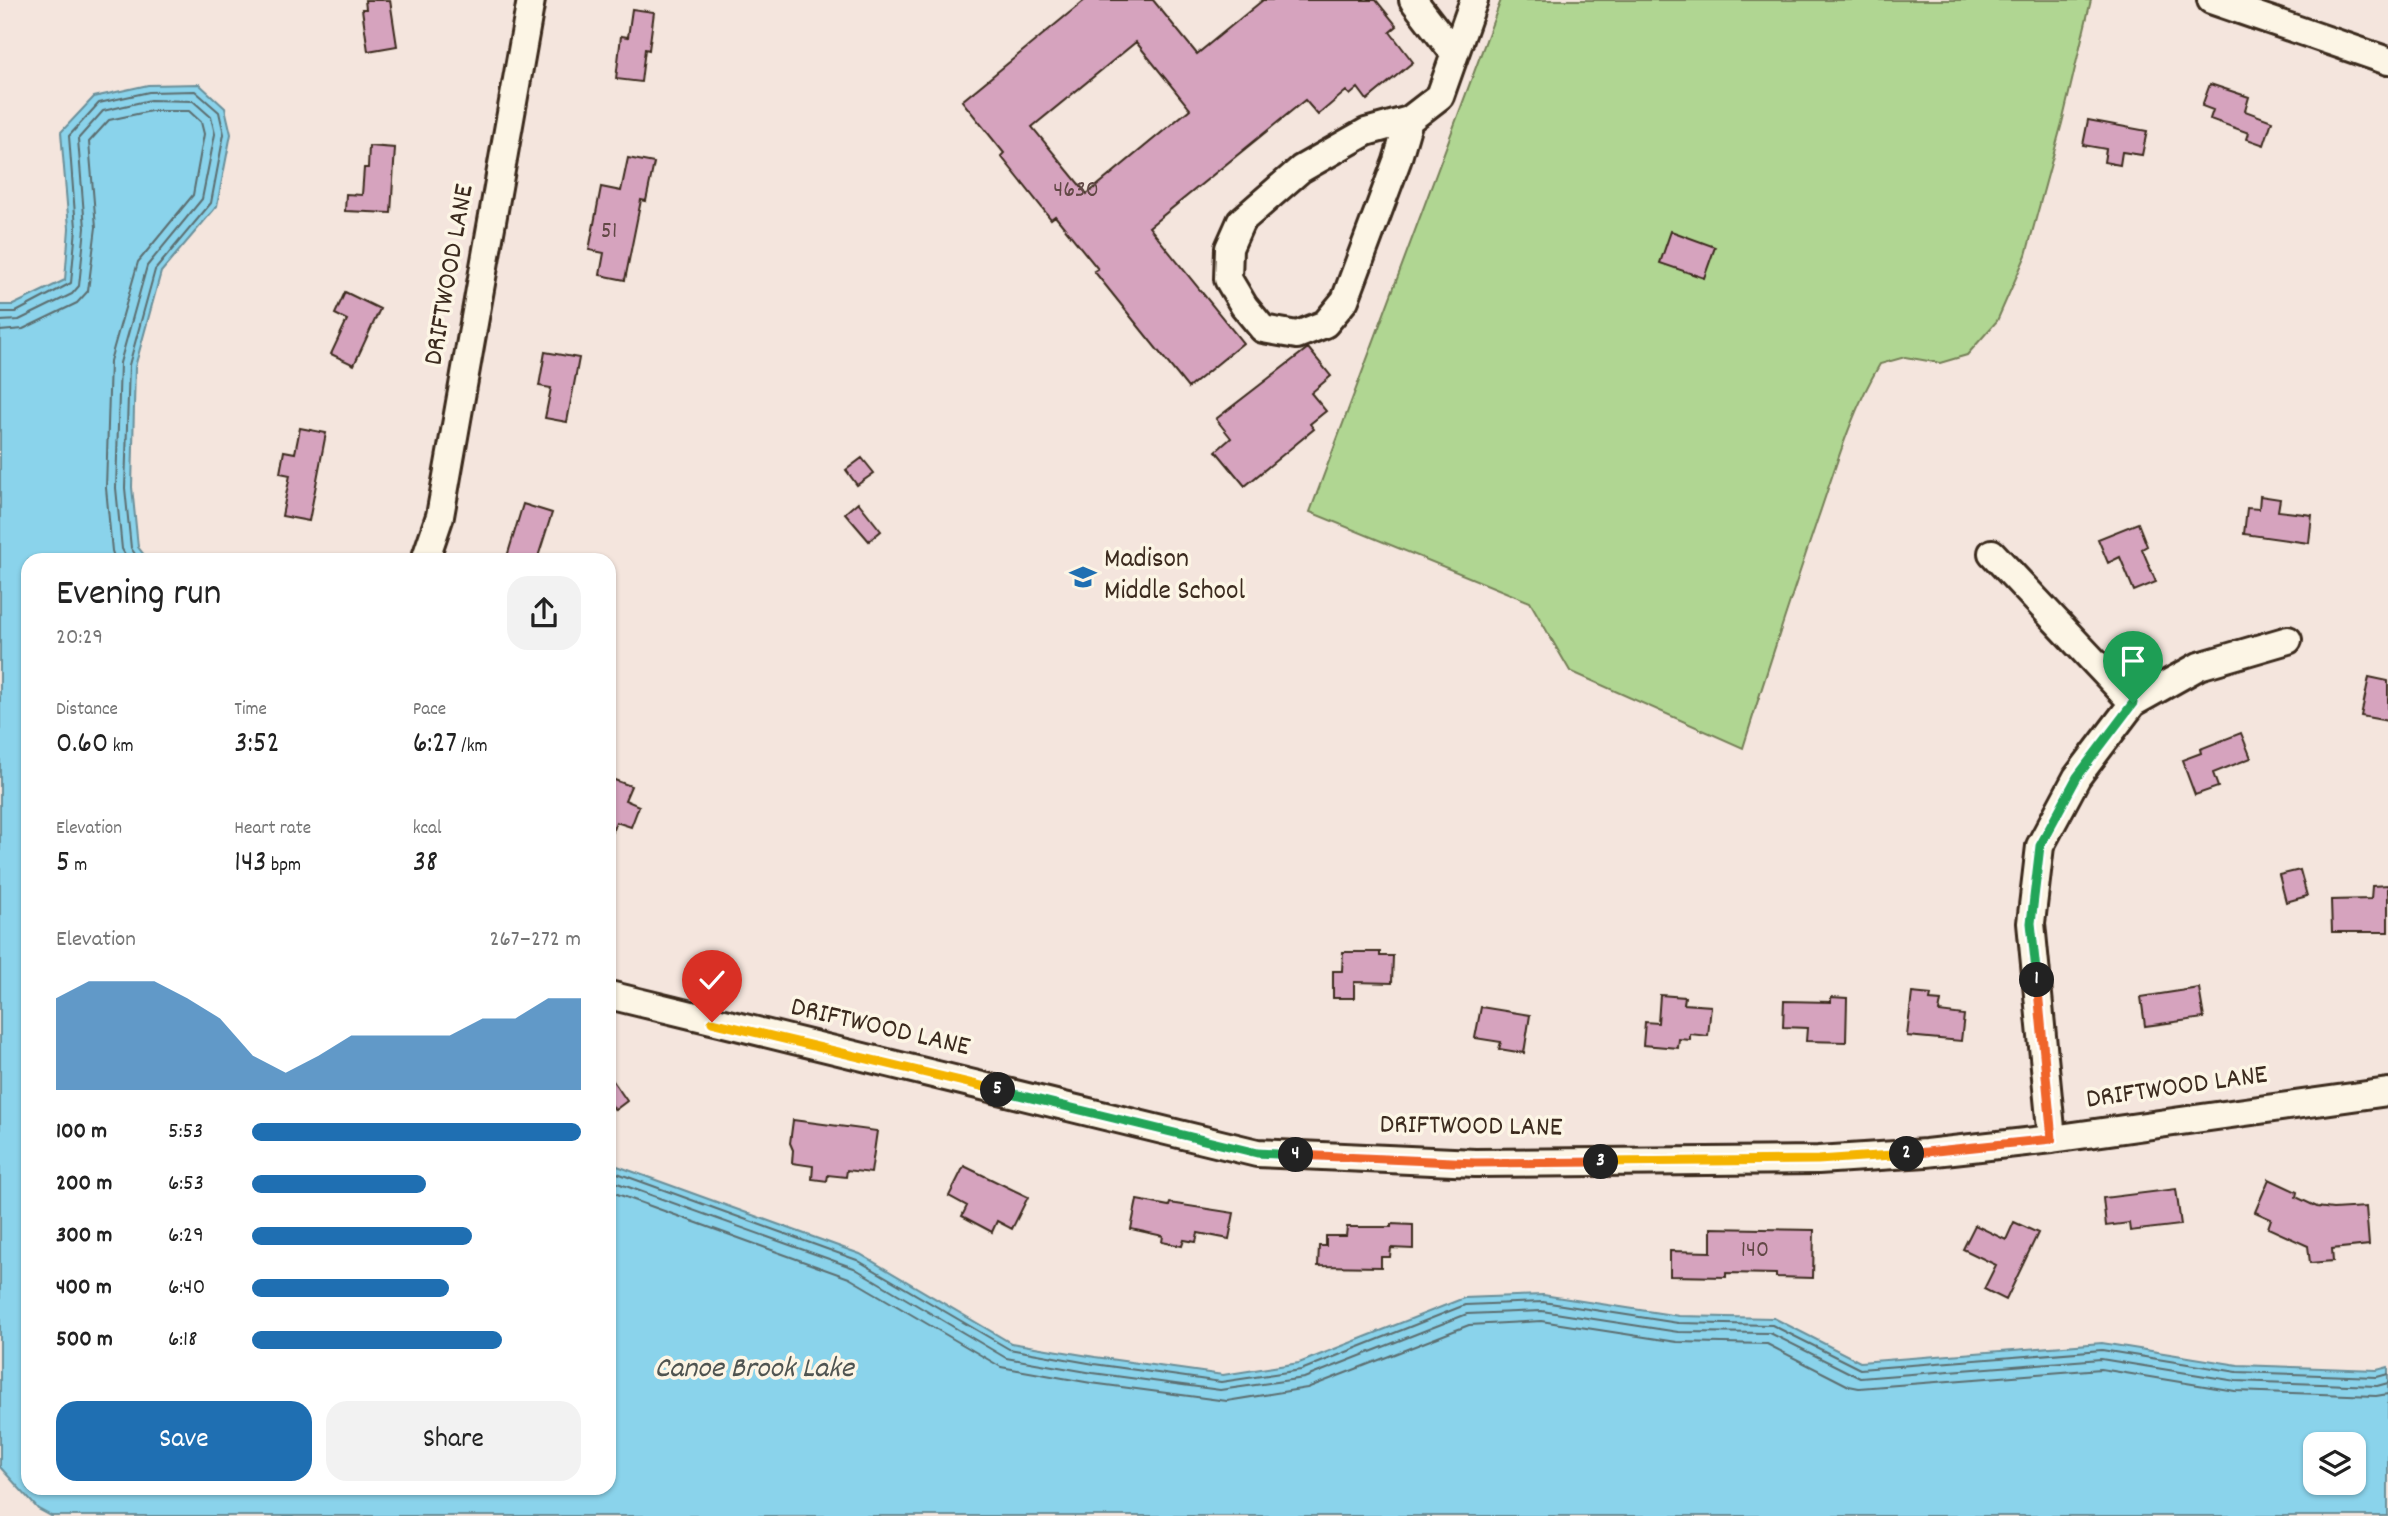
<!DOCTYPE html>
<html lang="en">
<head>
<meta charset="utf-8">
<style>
  body { margin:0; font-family:Dekko,sans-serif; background:#f2f2f2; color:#222; height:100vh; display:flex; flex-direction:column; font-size:26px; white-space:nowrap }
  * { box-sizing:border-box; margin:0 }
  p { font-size:23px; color:#767676 }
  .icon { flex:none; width:38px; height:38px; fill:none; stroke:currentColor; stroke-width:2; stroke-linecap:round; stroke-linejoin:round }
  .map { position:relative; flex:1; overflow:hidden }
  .details { position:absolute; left:21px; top:553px; width:595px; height:942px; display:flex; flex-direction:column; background:#fff; border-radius:21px; box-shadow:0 2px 5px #0004 }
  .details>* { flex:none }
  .tools { position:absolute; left:2303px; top:1432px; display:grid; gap:14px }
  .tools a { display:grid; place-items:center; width:63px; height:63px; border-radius:14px; background:#fff; box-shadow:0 2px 5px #0004; font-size:35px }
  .pin { position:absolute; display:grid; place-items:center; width:60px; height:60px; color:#fff; margin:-72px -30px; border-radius:50% 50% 50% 0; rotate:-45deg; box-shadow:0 0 7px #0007 }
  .pin .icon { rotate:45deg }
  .km { position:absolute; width:35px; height:35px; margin:-18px; border-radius:50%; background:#222; color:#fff; font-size:19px; line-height:35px; text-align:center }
  .round { display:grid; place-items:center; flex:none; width:74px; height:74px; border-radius:21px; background:#f2f2f2 }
  .head { display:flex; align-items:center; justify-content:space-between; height:119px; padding:0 35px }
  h1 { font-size:38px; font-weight:600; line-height:52px }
  .figures { display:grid; grid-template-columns:repeat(3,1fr); gap:10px; height:119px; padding:7px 35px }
  .figures div { display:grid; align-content:center }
  .figures b { font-size:30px; font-weight:600 }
  .figures small { font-size:19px; font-weight:400 }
  .figures p { font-size:19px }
  .chart { height:196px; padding:14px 35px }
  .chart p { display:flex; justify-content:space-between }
  .chart svg { width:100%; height:126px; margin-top:7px; fill:#1f6fb2; opacity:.7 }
  .cta { display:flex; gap:14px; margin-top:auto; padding:14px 35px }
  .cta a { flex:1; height:80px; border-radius:21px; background:#1f6fb2; color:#fff; font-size:28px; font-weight:600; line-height:80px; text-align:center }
  .cta a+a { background:#f2f2f2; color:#222 }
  ul { padding:0 35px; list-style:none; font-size:23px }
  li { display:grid; grid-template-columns:112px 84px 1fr; align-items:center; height:52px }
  li i { height:18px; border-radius:9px; background:#1f6fb2 }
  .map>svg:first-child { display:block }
  .green { fill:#b0d692; stroke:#768058; stroke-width:2 }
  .water { fill:#8ad3eb; stroke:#6a8f99; stroke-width:2; fill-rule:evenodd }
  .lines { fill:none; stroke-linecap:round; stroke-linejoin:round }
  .shore { stroke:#5b6e70; stroke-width:2 }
  .building { fill:#d6a3be; stroke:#3b2a1e; stroke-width:2; fill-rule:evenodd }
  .minor-casing { stroke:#3b2a1e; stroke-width:32 }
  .minor { stroke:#fcf5e5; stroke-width:26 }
  .split-1-casing { stroke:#fff; stroke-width:14 }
  .split-2-casing { stroke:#fff; stroke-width:14 }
  .split-3-casing { stroke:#fff; stroke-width:14 }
  .split-4-casing { stroke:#fff; stroke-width:14 }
  .split-5-casing { stroke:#fff; stroke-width:14 }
  .split-6-casing { stroke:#fff; stroke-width:14 }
  .split-1 { stroke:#22a559; stroke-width:9 }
  .split-2 { stroke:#f0652b; stroke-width:9 }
  .split-3 { stroke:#f5b400; stroke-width:9 }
  .split-4 { stroke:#f0652b; stroke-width:9 }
  .split-5 { stroke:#22a559; stroke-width:9 }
  .split-6 { stroke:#f5b400; stroke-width:9 }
  .labels { text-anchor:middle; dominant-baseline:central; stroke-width:7; stroke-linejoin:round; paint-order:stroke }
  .number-label { font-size:24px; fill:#624846 }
  .street-label { font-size:28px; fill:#3b2a1e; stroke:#fcf5e5 }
  .poi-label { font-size:28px; fill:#3b2a1e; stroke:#fcf5e5; text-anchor:start }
  .water-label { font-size:30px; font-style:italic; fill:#4f5451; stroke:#fcf5e5 }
</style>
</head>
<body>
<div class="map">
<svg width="2388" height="1516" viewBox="0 0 2388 1516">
  <rect width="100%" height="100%" fill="#f4e5dd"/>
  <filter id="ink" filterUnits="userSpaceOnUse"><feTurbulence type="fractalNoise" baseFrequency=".0143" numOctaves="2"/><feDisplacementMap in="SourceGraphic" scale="14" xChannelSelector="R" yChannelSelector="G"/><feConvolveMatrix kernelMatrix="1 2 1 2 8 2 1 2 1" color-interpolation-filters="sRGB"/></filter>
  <g filter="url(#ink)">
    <!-- green -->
    <path class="green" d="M1501,0H2091L2062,123L2026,255L1997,321L1967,355L1940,363L1905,357L1880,364C1851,412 1836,466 1818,518C1792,594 1767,671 1743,748L1570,671L1530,602L1310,512Z"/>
    <!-- water -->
    <path class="water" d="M199,84L225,108L231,134L217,206L161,272L135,367L132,487L138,547L148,560H28V1488H609V1163L860,1254L1011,1343L1095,1357L1223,1375L1299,1363L1464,1298L1543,1295L1679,1316L1774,1318L1860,1362L2102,1343L2238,1365L2377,1370L2388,1367V1516H51L38,1509L0,1467V305H13L65,280L69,228L61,132L94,97L148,85ZM2315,1444H2354V1482H2315Z"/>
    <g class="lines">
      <!-- shore -->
      <path class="shore" d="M0,312H16L71,283L76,228L69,136L99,103L149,92L195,91L219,112L224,134L211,203L155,270L129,365L125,488L131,548L139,560
        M0,321L19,320L72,294L79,286L85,228L78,139L103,111L150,100L193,101L211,117L215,134L202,199L147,266L120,363L116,488L122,549L128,560
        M0,331L23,329L77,303L88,291L96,227L89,142L109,120L151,111H189L201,122L204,134L193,195L138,262L110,361L106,488L112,551L115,560
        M609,1170L857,1260L1009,1349L1094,1364L1221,1382L1301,1370L1465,1305L1543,1302L1678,1323L1772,1325L1860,1369L2102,1350L2237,1372L2377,1377L2388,1374
        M609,1180L854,1268L1006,1358L1093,1373L1220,1390L1304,1378L1467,1314L1542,1311L1678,1332L1770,1333L1860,1378L2101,1359L2236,1381L2377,1386L2388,1383
        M609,1191L849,1278L1001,1367L1091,1383L1227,1401L1307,1388L1469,1325L1541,1321L1677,1342L1767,1344L1849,1386L1859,1388L2101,1369L2235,1391L2376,1396L2388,1394"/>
    </g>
    <!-- building -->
    <path class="building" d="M365,0H390L397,46L368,51L362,9H366Z
      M1085,0H1153L1197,54L1263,0H1376L1397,26L1390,32L1413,62L1367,100L1358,88L1350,95L1346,91L1318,115L1305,100L1149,227L1243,343L1188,388L1094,271L1098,269L1055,216L1051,219L1001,156L1004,153L962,101ZM1136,42L1190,109L1087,194L1032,127Z
      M632,9L654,12L649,50L645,49L641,82L616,79L621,36L628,37Z
      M2210,84L2249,97L2245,111L2272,121L2264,145L2247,139L2249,133L2210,119L2213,110L2202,106Z
      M2088,120L2147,131L2142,155L2122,152L2120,165L2104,162L2106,149L2083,145Z
      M369,146L395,148L391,213L345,211L346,194L362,195L364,168H368Z
      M628,158L654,163L646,201L641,200L625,280L600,275L604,253L589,250L601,187L621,191Z
      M1671,231L1715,247L1704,278L1660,263Z
      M345,292L380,309L354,365L331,354L347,320L335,314Z
      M1308,348L1331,376L1311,393L1326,411L1310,424L1314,429L1245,486L1216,451L1231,438L1216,419Z
      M545,352L579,358L567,422L545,418L551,388L539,386Z
      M300,428L326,433L309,521L282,516L290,475L280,473L284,451L295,453Z
      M862,458L874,473L857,485L846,470Z
      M2260,496L2280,499L2278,511L2312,515L2309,543L2244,534L2247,508L2259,509Z
      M858,502L881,531L869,541L845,513Z
      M523,504L552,513L537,560H506Z
      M2138,523L2147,546L2142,549L2156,582L2134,591L2120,557L2108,563L2098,539Z
      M2369,677L2388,681V721L2361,716Z
      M2241,733L2251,758L2213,773L2218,787L2195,795L2182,760L2201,753L2200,749Z
      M609,778L631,786L625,800L639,806L631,827L616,822L609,839Z
      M2300,870L2307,896L2286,902L2279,875Z
      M2388,885V932H2332L2331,900L2371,899L2372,886Z
      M1343,952H1380V956H1393L1392,983L1354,982V998H1333V971H1342Z
      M2199,988L2204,1018L2145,1026L2141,997Z
      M1912,993L1931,995L1930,1000L1941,1001L1939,1012L1964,1015L1961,1041L1907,1036Z
      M1660,995L1685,997L1684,1004L1711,1006L1708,1036L1690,1034V1040L1679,1039L1678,1048L1643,1045L1645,1022L1658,1023Z
      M1831,997L1847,998L1846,1042L1806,1041L1807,1028L1783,1027L1784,1001L1831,1002Z
      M1481,1007L1530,1015L1524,1053L1499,1049L1501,1042L1475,1038Z
      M609,1075L627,1101L615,1110L609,1101Z
      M793,1120L877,1131L871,1173L847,1170L846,1177L828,1175L827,1181L812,1179L813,1166L792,1163L793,1150L790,1143Z
      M964,1166L1028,1197L1012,1229L997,1221L992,1232L962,1216L967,1206L949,1196Z
      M2269,1179L2297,1192L2296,1197L2317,1207L2333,1209L2366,1207L2369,1245L2332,1249L2333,1261L2310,1263L2308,1246L2268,1228L2271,1219L2255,1212Z
      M2176,1189L2181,1225L2130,1231L2129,1223L2106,1226L2103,1198Z
      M1137,1200L1169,1206L1170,1203L1234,1213L1229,1239L1198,1233L1196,1242L1184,1240L1182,1246L1162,1242L1163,1236L1131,1229Z
      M2014,1222L2038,1233L2006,1300L1984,1289L1996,1265L1963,1249L1975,1225L2006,1240Z
      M1391,1224L1413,1225V1249L1391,1248L1390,1257H1381V1267L1318,1266L1319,1246H1326V1236H1346L1347,1227H1391Z
      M1711,1228L1814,1230L1813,1278L1776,1277V1274L1726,1273V1277L1670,1276V1251L1711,1252Z"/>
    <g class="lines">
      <defs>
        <path id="minor" d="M1413,0L1454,53
          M2211,0L2388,61
          M1409,120L1397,161L1345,300L1325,324L1297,335L1263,329L1244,306L1228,279L1229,248L1241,221L1301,169L1366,132L1409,120L1440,96L1474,0
          M1992,553L2133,703
          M425,560L440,516L531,0
          M609,995L1257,1153L1475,1163L1818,1160L1926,1153L2052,1139L2388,1092
          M2052,1139L2031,923L2040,846L2077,777L2133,703L2199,666L2288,640"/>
      </defs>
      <!-- minor casing -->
      <use href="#minor" class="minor-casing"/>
      <!-- minor -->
      <use href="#minor" class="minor"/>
    </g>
  </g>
  <g class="lines" filter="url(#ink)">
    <defs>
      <path id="split-1" d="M2037,980L2031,923L2040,846L2077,777L2133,703"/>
      <path id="split-2" d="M1907,1154L2052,1139L2037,980"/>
      <path id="split-3" d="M1601,1162L1818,1160L1907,1154"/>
      <path id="split-4" d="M1296,1155L1475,1163L1601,1162"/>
      <path id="split-5" d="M998,1090L1257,1153L1296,1155"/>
      <path id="split-6" d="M712,1022L998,1090"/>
    </defs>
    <!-- split-1 casing -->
    <use href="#split-1" class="split-1-casing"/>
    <!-- split-2 casing -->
    <use href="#split-2" class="split-2-casing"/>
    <!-- split-3 casing -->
    <use href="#split-3" class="split-3-casing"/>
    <!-- split-4 casing -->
    <use href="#split-4" class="split-4-casing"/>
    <!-- split-5 casing -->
    <use href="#split-5" class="split-5-casing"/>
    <!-- split-6 casing -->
    <use href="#split-6" class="split-6-casing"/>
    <!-- split-1 -->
    <use href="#split-1" class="split-1"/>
    <!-- split-2 -->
    <use href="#split-2" class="split-2"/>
    <!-- split-3 -->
    <use href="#split-3" class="split-3"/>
    <!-- split-4 -->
    <use href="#split-4" class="split-4"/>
    <!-- split-5 -->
    <use href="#split-5" class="split-5"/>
    <!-- split-6 -->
    <use href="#split-6" class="split-6"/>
  </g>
  <!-- icons -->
  <defs>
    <symbol id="school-bare" viewBox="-9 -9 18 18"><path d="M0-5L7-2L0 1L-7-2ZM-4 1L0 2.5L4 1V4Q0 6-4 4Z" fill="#1f6fb2" stroke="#fcf5e5" stroke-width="2.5" paint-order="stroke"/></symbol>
  </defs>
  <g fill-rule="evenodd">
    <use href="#school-bare" x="1064" y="558" width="38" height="38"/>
  </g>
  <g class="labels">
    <!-- number labels -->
    <g class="number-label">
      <text x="1076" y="191">4630</text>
      <text x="609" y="232">51</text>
      <text x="1755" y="1251">140</text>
    </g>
    <!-- street labels -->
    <g class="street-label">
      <text transform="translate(451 275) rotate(-80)">DRIFTWOOD LANE</text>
      <text transform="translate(880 1029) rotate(13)">DRIFTWOOD LANE</text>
      <text transform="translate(2177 1089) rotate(-8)">DRIFTWOOD LANE</text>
      <text transform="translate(1471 1128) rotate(1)">DRIFTWOOD LANE</text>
    </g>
    <!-- poi labels -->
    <g class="poi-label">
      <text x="1104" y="561">Madison<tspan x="1104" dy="32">Middle School</tspan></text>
    </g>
    <!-- water labels -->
    <g class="water-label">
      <text x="754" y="1370">Canoe Brook Lake</text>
    </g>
  </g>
</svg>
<div class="tools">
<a><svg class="icon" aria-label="layers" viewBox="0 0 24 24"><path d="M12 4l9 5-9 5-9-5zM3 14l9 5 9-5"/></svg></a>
</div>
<div class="pin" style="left:2133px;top:703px;background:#1e9e55"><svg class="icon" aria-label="arrive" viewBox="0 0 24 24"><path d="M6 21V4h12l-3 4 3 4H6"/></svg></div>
<div class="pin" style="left:712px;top:1022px;background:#d93025"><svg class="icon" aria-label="check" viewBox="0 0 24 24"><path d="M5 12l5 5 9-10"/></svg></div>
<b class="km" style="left:2037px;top:980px">1</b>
<b class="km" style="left:1907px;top:1154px">2</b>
<b class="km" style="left:1601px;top:1162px">3</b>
<b class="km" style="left:1296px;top:1155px">4</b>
<b class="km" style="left:998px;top:1090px">5</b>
<section class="details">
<div class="head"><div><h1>Evening run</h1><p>20:29</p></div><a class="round"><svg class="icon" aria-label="share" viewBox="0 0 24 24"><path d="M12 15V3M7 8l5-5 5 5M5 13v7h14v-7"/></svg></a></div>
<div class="figures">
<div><p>Distance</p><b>0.60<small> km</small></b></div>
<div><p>Time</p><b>3:52</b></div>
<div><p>Pace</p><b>6:27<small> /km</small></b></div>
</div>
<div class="figures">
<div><p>Elevation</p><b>5<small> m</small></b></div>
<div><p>Heart rate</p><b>143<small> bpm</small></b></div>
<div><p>kcal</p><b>38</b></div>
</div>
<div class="chart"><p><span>Elevation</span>267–272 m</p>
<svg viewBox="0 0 160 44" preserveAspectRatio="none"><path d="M0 44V12L10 6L20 6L30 6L40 12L50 19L60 32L70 38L80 32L90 25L100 25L110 25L120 25L130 19L140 19L150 12L160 12V44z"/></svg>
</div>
<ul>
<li><b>100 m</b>5:53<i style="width:100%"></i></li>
<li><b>200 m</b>6:53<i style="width:53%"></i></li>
<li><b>300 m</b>6:29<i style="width:67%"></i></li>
<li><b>400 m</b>6:40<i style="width:60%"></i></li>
<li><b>500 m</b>6:18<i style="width:76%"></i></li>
</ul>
<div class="cta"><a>Save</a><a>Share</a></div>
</section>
</div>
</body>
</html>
